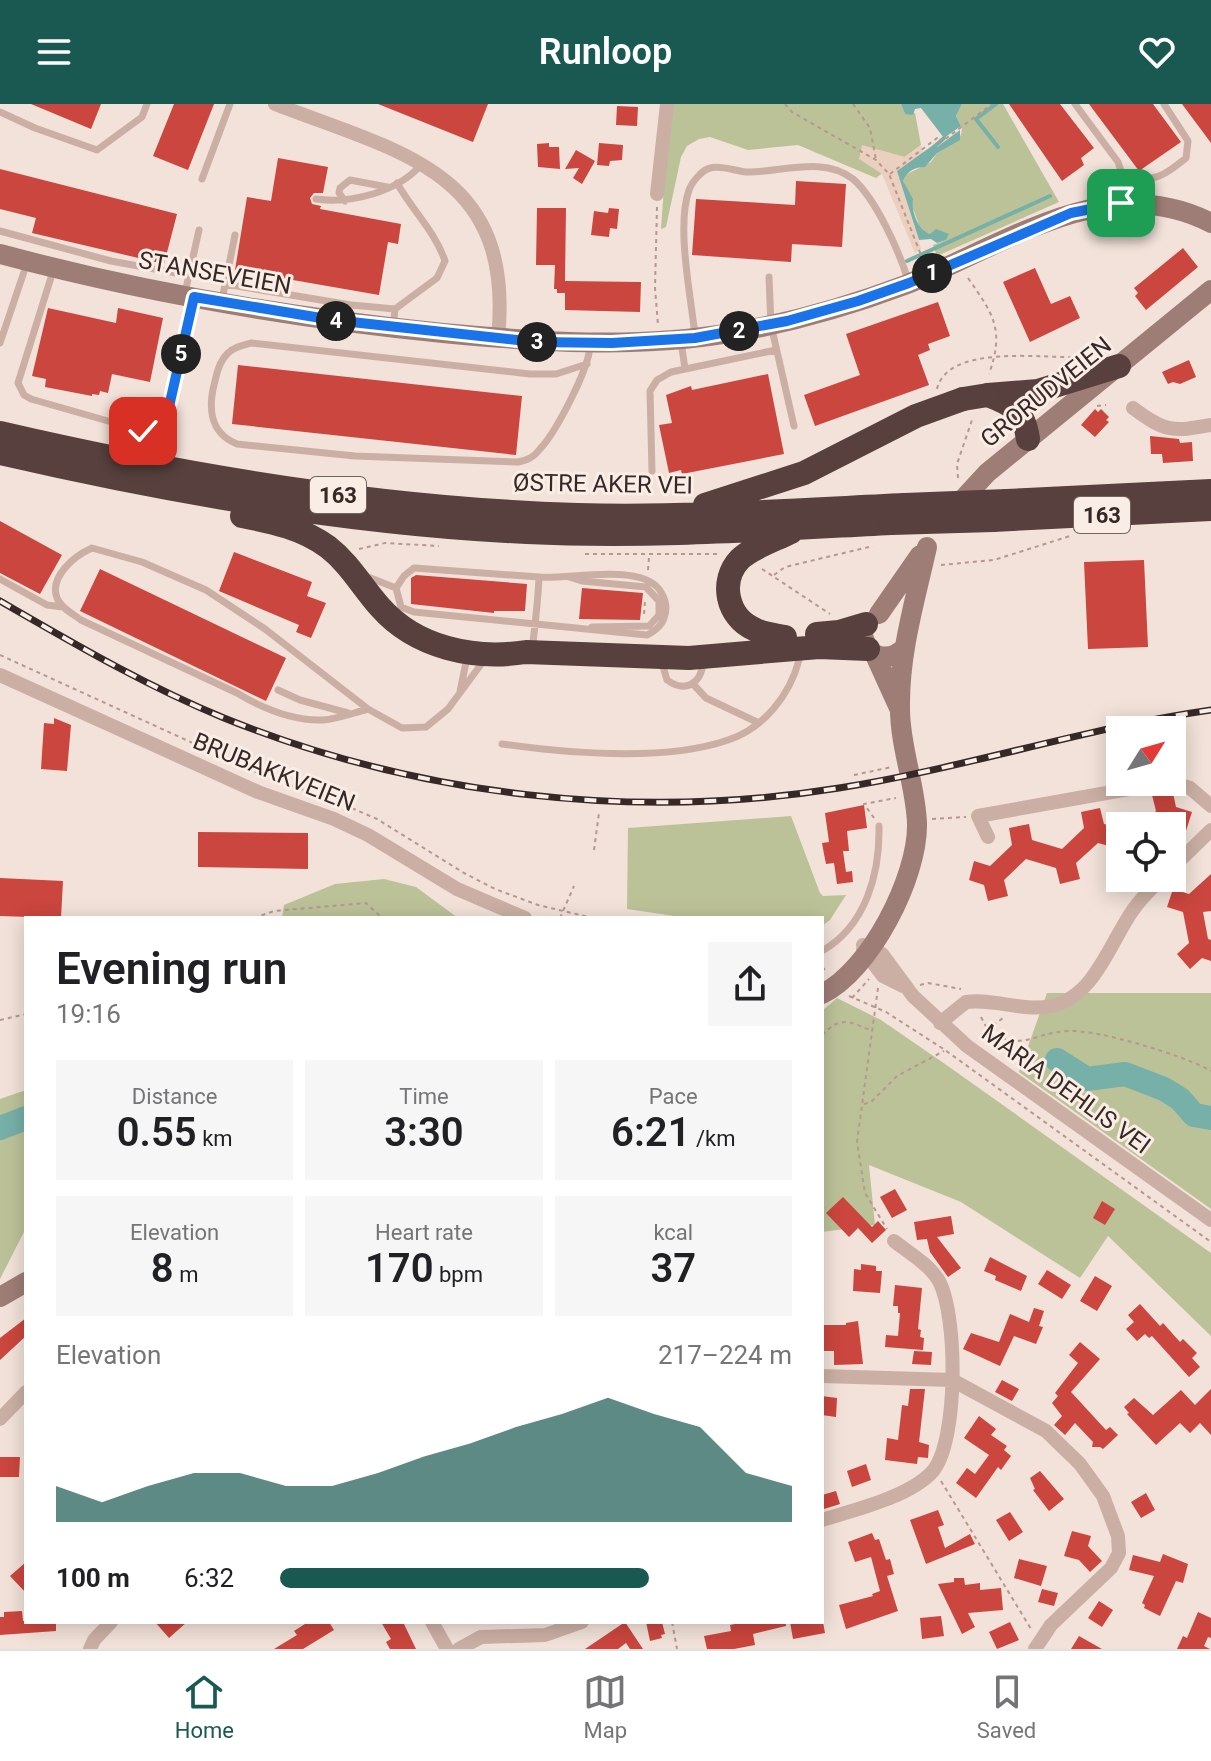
<!DOCTYPE html>
<html lang="en">
<head>
<meta charset="utf-8">
<style>
  body { margin:0; font-family:Roboto,sans-serif; background:#f6f6f6; color:#202124; height:100vh; display:flex; flex-direction:column; font-size:30px; white-space:nowrap }
  * { box-sizing:border-box; margin:0 }
  p { font-size:26px; color:#757577 }
  .icon { flex:none; width:44px; height:44px; fill:none; stroke:currentColor; stroke-width:2; stroke-linecap:round; stroke-linejoin:round }
  .map { position:relative; flex:1; overflow:hidden }
  .panel { position:absolute; left:24px; top:812px; width:800px; height:708px; display:flex; flex-direction:column; background:#fff; border-radius:0px; box-shadow:0 4px 20px #0003 }
  .panel>* { flex:none }
  .needle { width:52px; rotate:53deg }
  .controls { position:absolute; left:1106px; top:612px; display:grid; gap:16px }
  .controls a { display:grid; place-items:center; width:80px; height:80px; border-radius:0px; background:#fff; box-shadow:0 4px 20px #0003; font-size:40px }
  .pin { position:absolute; display:grid; place-items:center; width:68px; height:68px; color:#fff; margin:-34px; border-radius:16px; box-shadow:0 4px 12px #0006 }
  .km { position:absolute; width:40px; height:40px; margin:-20px; border-radius:50%; background:#222; color:#fff; font-size:22px; line-height:40px; text-align:center }
  .round { display:grid; place-items:center; flex:none; width:84px; height:84px; border-radius:0px; background:#f6f6f6 }
  .summary { display:flex; align-items:center; justify-content:space-between; height:136px; padding:0 32px }
  h1 { font-size:44px; font-weight:600; line-height:60px }
  .metrics { display:grid; grid-template-columns:repeat(3,1fr); gap:12px; height:136px; padding:8px 32px }
  .metrics div { display:grid; align-content:center; border-radius:0px; background:#f6f6f6; text-align:center }
  .metrics b { font-size:40px; font-weight:600 }
  .metrics small { font-size:22px; font-weight:400 }
  .metrics p { font-size:22px }
  .chart { height:224px; padding:16px 32px }
  .chart p { display:flex; justify-content:space-between }
  .chart svg { width:100%; height:144px; margin-top:8px; fill:#1a5951; opacity:.7 }
  ul { padding:0 32px; list-style:none; font-size:26px }
  li { display:grid; grid-template-columns:128px 96px 1fr; align-items:center; height:60px }
  li i { height:20px; border-radius:10px; background:#1a5951 }
  header { display:flex; justify-content:space-between; align-items:center; height:104px; padding:0 32px; background:#1a5951; color:#fff; font-size:36px; font-weight:600 }
  .tab-bar { display:flex; justify-content:space-around; align-items:center; height:112px; border-top:2px solid #e0e0e0; background:#fff; font-size:22px; color:#757577 }
  .tab-bar a { display:grid; justify-items:center; gap:4px }
  .tab-bar .active { color:#1a5951 }
  .map>svg:first-child { display:block }
  .green { fill:#bcc298 }
  .plaza { fill:#ebcfbf }
  .water { fill:#77b0a8 }
  .lines { fill:none; stroke-linecap:round; stroke-linejoin:round }
  .stream { stroke:#77b0a8; stroke-width:4 }
  .river { stroke:#77b0a8; stroke-width:24 }
  .building { fill:#cb463e }
  .path { stroke:#b7988f; stroke-width:2; stroke-dasharray:4 4; stroke-linecap:butt }
  .lane { stroke:#cbafa4; stroke-width:7 }
  .street { stroke:#cbafa4; stroke-width:14 }
  .secondary { stroke:#9e7d76; stroke-width:20 }
  .highway { stroke:#57403d; stroke-width:24 }
  .rail-casing { stroke:#362826; stroke-width:7 }
  .rail { stroke:#faede5; stroke-width:4; stroke-dasharray:12; stroke-linecap:butt }
  .highway-bridge { stroke:#57403d; stroke-width:24 }
  .route-casing { stroke:#fff; stroke-width:16 }
  .route { stroke:#1a73e8; stroke-width:10 }
  .labels { text-anchor:middle; dominant-baseline:central; stroke-width:6; stroke-linejoin:round; paint-order:stroke }
  .shield { fill:#faede5; stroke:#71635f; stroke-width:2 }
  .shield-label { font-size:22px; font-weight:bold; fill:#362826 }
  .street-label { font-size:24px; fill:#362826; stroke:#faede5 }
</style>
</head>
<body>
<header><svg class="icon" aria-label="menu" viewBox="0 0 24 24"><path d="M4 6h16M4 12h16M4 18h16"/></svg>Runloop<svg class="icon" aria-label="heart" viewBox="0 0 24 24"><path d="M12 20l-8-8c-3-5 5-10 8-4 3-6 11-1 8 4z"/></svg></header>
<div class="map">
<svg width="1211" height="1545" viewBox="0 0 1211 1545">
  <rect width="100%" height="100%" fill="#f2e2d9"/>
  <!-- green -->
  <path class="green" d="M670,0H901L905,10L915,9L921,41L876,74L798,41L748,46L710,33L699,35L687,42L681,53L666,123L661,125Z
    M962,0H1003L1059,98L937,152L933,141L946,136L925,128L919,121L903,77L905,71L931,58L937,49L961,31L962,24L956,12Z
    M791,712L820,789L823,792L846,791L830,816L822,822V814H688L627,805L628,724Z
    M384,775L416,783L458,814H282L284,801L335,780Z
    M1047,889H1211V1105L1019,968Z
    M837,894L881,916L945,960L1211,1149V1232L1108,1132L1080,1174L961,1098L869,1061L875,1121L822,1128V907Z
    M26,986V1124L0,1175V995Z"/>
  <!-- plaza -->
  <path class="plaza" d="M862,41L905,53L921,41L923,49L898,68L921,145L915,149L882,70L859,55Z"/>
  <!-- water -->
  <path class="water" d="M901,0H962L956,12L961,22L944,34L921,4L915,5L913,11L905,10Z
    M960,26V36L937,49L925,63C915,63 907,67 903,77L913,95C911,107 918,126 930,130L936,125L949,130L946,136L937,139L931,135L919,136L897,67L936,39L937,43Z"/>
  <g class="lines">
    <!-- stream -->
    <path class="stream" d="M996,0L976,15L998,43
      M934,43L944,34
      M907,157L1050,92"/>
    <!-- river -->
    <path class="river" d="M1057,956L1087,975L1125,970L1164,985L1180,995L1194,1011L1211,1014
      M0,1024L26,1014"/>
  </g>
  <!-- building -->
  <path class="building" d="M31,0H101L91,25Z
    M174,0H214L188,66L153,52Z
    M378,0H488L473,38Z
    M1009,0H1060L1094,44L1081,54L1084,61L1062,77Z
    M1089,0H1153L1181,38L1139,67Z
    M1182,0H1211V39Z
    M617,2L638,3L637,22L616,21Z
    M549,39V43H559L560,65L538,63L537,40Z
    M599,39L623,41L622,56L610,57L609,62L597,61Z
    M576,46L595,57L582,80L573,74L579,64L565,65Z
    M278,54L328,63L323,89H314L310,94L312,100L321,102L320,105L401,120L398,140L388,138L379,191L235,166L247,93L271,97Z
    M0,65L177,110L164,160L32,129L36,114L0,105Z
    M796,77L846,80L842,143L792,140L791,158L692,151L696,95L795,101Z
    M537,104H566L565,177L641,178L640,208L565,206V189H557V185H554L555,161H536Z
    M609,104L619,105L617,125L610,124L609,133L591,131L594,107L608,109Z
    M1183,144L1198,163L1146,206L1135,192L1138,189L1134,184Z
    M1035,164L1051,200L1070,192L1080,214L1030,238L1003,178Z
    M938,198L950,232L928,240L930,246L918,251L929,281L815,322L804,291L860,271L846,230Z
    M48,204L116,219L118,204L163,214L150,278L112,270L108,289L100,287L99,291L92,290V292L45,283L46,275L32,272Z
    M1189,256L1196,273L1180,280L1173,278L1168,280L1162,268Z
    M238,261L522,292L516,351L232,320Z
    M768,270L784,350L682,370L681,366L669,369L659,321L672,319L666,291L691,282L692,286Z
    M121,293L144,300L140,316L117,309Z
    M1095,305L1098,308L1101,305L1109,313L1106,316L1109,318L1095,333L1081,321Z
    M1150,332L1179,335L1180,339L1192,338L1193,357L1163,359L1162,350H1151Z
    M0,417L62,451L40,490L0,469Z
    M234,448L312,478L307,492L326,499L311,534L296,528L299,521L219,487Z
    M1144,456L1148,543L1088,545L1084,458Z
    M100,465L286,554L266,597L80,507Z
    M416,471L527,480L525,507H494V509L411,500V474Z
    M582,484L643,489L640,516L579,515Z
    M54,614L71,621L67,667L41,665L44,619L54,620Z
    M1169,688L1173,689L1176,703L1192,708L1186,727L1172,722H1141L1156,707L1152,691Z
    M864,701L867,724L847,727L849,747H843L846,768L852,767L853,778L837,780L834,759L826,760L824,750L822,739L829,738L825,709Z
    M1100,704L1104,720L1120,724V745L1098,739L1076,759L1080,775L1060,780L1056,764L1026,755L1004,776L1008,792L988,797L984,781L969,776L974,757L990,762L1012,741L1009,724L1029,720L1032,736L1062,745L1084,724L1081,708Z
    M198,728L308,729V765L198,763Z
    M1211,770V807L1203,808L1208,835L1211,836V857L1202,854L1190,865L1177,850L1189,839L1183,808L1167,803L1173,785L1189,790Z
    M0,774L63,777L61,814L0,812Z
    M895,1085L907,1106L892,1114L880,1093Z
    M843,1093L872,1123L878,1117L886,1126L872,1139L858,1124L849,1133L826,1109Z
    M1102,1097L1115,1105L1105,1121L1093,1114Z
    M951,1112L954,1130L937,1133L961,1164L948,1173L930,1148L927,1135L917,1136L914,1118Z
    M990,1153L1027,1172L1021,1187L995,1176L996,1172L984,1167Z
    M861,1160L876,1162V1167H882L880,1189L853,1187L854,1165L861,1166Z
    M1047,1166L1071,1181L1062,1195L1038,1180Z
    M1095,1172L1112,1182L1097,1207L1080,1197Z
    M895,1181L922,1184L918,1225L921,1226L920,1233L924,1234L923,1246L885,1243L886,1231L898,1232L900,1209H898V1202H893Z
    M1140,1200L1160,1222L1163,1219L1180,1238L1183,1235L1197,1249L1192,1254L1200,1263L1189,1273L1152,1232L1149,1234L1145,1230L1137,1237L1126,1225L1134,1218L1128,1211Z
    M1034,1204L1044,1207L1039,1222L1043,1223L1036,1240L1014,1232L1000,1262L963,1245L971,1229L999,1238L1010,1210L1029,1218Z
    M26,1214V1232L0,1256V1234Z
    M858,1217L863,1260L834,1261V1247H822V1221H846V1219Z
    M1080,1238L1100,1255L1071,1288L1106,1326L1110,1323L1118,1331L1103,1345L1100,1343H1092L1093,1338L1075,1319L1065,1331L1054,1321L1062,1312L1052,1299L1058,1292L1055,1289L1078,1259L1069,1251Z
    M914,1247L932,1248L931,1261L912,1260Z
    M1002,1276L1019,1285L1012,1297L995,1288Z
    M910,1285H925L919,1338L929,1341L928,1354L918,1353L917,1360L885,1356L887,1334L898,1336L902,1301L908,1302Z
    M1211,1285V1331L1200,1319L1190,1329L1180,1319L1156,1341L1127,1310L1129,1309L1124,1303L1134,1294L1153,1311L1181,1286L1195,1301Z
    M822,1292L837,1294L836,1313L822,1311Z
    M979,1312L996,1325L991,1331L1007,1342L1004,1346L1011,1352L1001,1366L998,1363L976,1394L956,1379L967,1364L975,1370L989,1351L964,1334Z
    M0,1353H20L19,1373H0Z
    M866,1360L871,1376L852,1383L847,1367Z
    M1040,1367L1064,1395L1049,1407L1033,1386L1035,1385L1030,1374Z
    M836,1387L840,1400L824,1405L822,1391Z
    M1146,1389L1155,1406L1141,1414L1131,1398Z
    M938,1406L944,1421L938,1423L945,1444L970,1430L975,1440L926,1460L910,1416Z
    M1010,1408L1023,1428L1009,1437L996,1416Z
    M1072,1427L1091,1432L1088,1442L1102,1457L1090,1468L1079,1456L1064,1452Z
    M872,1429L875,1436L879,1435L886,1456L890,1455L894,1470L887,1472L898,1507L846,1525L839,1501L873,1492L872,1490L880,1487L871,1453L855,1458L848,1438Z
    M1163,1450L1188,1460L1183,1479L1176,1477L1160,1512L1144,1504L1145,1501L1142,1499L1154,1472L1129,1466L1133,1451L1160,1458Z
    M1019,1455L1047,1462L1041,1482L1014,1474Z
    M26,1458V1489L10,1472Z
    M954,1474H964L965,1481L980,1479V1486L1001,1484L1003,1506L968,1509L975,1523L962,1530L938,1480L954,1478Z
    M1042,1485L1058,1489L1054,1502L1038,1498Z
    M1099,1497L1113,1506L1102,1523L1088,1514Z
    M22,1507L23,1517L56,1518V1527L0,1531V1513H4V1508Z
    M1198,1508L1211,1514V1534L1208,1533L1204,1542L1210,1545H1177L1183,1532L1187,1534Z
    M941,1512L944,1532L922,1535L920,1514Z
    M155,1518H187L169,1534Z
    M308,1518H329L334,1526L303,1545H274L297,1531L294,1527Z
    M381,1518H403L416,1545H390L386,1538L391,1535Z
    M625,1518L643,1545H630L626,1539L618,1545H585Z
    M646,1518H662L665,1530L661,1531L662,1534L650,1537Z
    M744,1518H786V1522L753,1530L755,1541L734,1545H707L704,1532L731,1527L730,1521Z
    M790,1518H823L825,1529L793,1535Z
    M1010,1518L1019,1536L997,1545L989,1528Z
    M1079,1532L1102,1545H1071Z"/>
  <g class="lines">
    <!-- path -->
    <path class="path" d="M785,0L792,8L876,56L889,70L923,156
      M853,0L870,24L876,56
      M890,70L937,34L940,39L992,0
      M657,103L655,184L658,221
      M968,174C993,210 1005,225 989,270
      M937,285C948,239 1045,255 1081,253
      M1097,302L1106,301
      M958,374L957,360L973,313
      M359,445L385,439L439,442
      M585,450H719
      M941,461L994,456L1070,432
      M762,465L830,510
      M648,466L649,453
      M774,471L785,463L873,442
      M644,510L645,497
      M0,551L265,672L340,699L377,715L464,769L495,785L538,801L593,814
      M854,671L892,663
      M874,714L864,700L896,694
      M932,715L966,713
      M594,746L599,709
      M254,814L274,807L366,799L382,814
      M560,814L574,782
      M822,863L825,866
      M920,881L928,879L961,885
      M878,884L857,1038L865,1089L887,1125
      M849,892L886,908L945,946L1211,1138
      M852,894L869,875
      M981,913L990,930C1028,946 1031,929 1068,927C1097,925 1186,952 1211,967
      M0,916L26,910
      M822,931C841,912 848,917 870,926
      M980,931L1003,914
      M864,1000L871,998L897,972L944,947
      M941,1377L1031,1525
      M672,1518L677,1545"/>
    <!-- lane -->
    <path class="lane" d="M1075,0L1118,58L1122,70L1121,99
      M0,8L35,24L97,46L142,13L147,0
      M1122,70C1154,79 1161,74 1186,54L1188,37L1164,0
      M202,75L230,0
      M316,95C351,100 397,88 421,61
      M345,97L339,89L340,84L350,76L387,83
      M0,127L111,157L187,171
      M53,167L18,279L24,291L31,295L143,327L158,321L168,307L194,195
      M769,173L771,221L794,322
      M225,180L351,201L395,205
      M185,189L199,126
      M222,196L235,131
      M393,223L395,205L437,174L445,157C435,127 412,106 397,79
      M695,232C691,192 676,123 689,86C692,78 702,66 710,64C721,61 735,67 746,68C780,69 823,51 853,75C876,95 899,147 908,176
      M681,237L685,265
      M0,239L27,159
      M587,260L556,270H530L251,239C243,241 234,243 228,249C220,256 217,267 215,277C208,302 209,329 237,340L355,352L518,358C528,356 534,353 540,345C556,328 589,265 590,242
      M652,367L650,287L657,276L671,268L776,246
      M363,471L396,484
      M569,473L582,477L646,483L659,497V511L649,522L592,523
      M0,475L47,501L63,503
      M532,546C535,522 538,498 539,473C569,476 647,457 662,490C666,497 667,506 664,514C662,521 654,528 647,531L414,508L401,503L396,484L404,472L414,464L539,473
      M662,559L667,576C685,589 701,580 703,559
      M693,580L706,594L759,619
      M278,586L300,596L348,609
      M460,588L467,553
      M368,605C353,609 338,615 323,616C293,617 262,604 237,589L81,516C73,510 61,504 57,494C49,473 74,452 92,444L142,458L206,486L265,525L368,605L402,624L426,623L448,605L485,555
      M502,640C567,649 665,658 728,636C763,625 790,591 799,556
      M822,847C866,822 880,769 879,722"/>
    <!-- street -->
    <path class="street" d="M275,0C401,49 515,67 498,234
      M657,90L667,0
      M1133,304C1165,328 1173,328 1211,321
      M0,571L258,688L334,715L368,731L457,785L525,814
      M1170,678L1190,684L1211,702
      M988,733L978,712L1168,678
      M1172,764L1211,726
      M863,841L873,844L882,850L913,892L967,942L1211,1116
      M863,846L883,872L903,882
      M940,919L966,898C994,894 1022,908 1051,902C1095,893 1110,838 1133,806C1141,794 1152,784 1162,774
      M822,1272L952,1276L1046,1327L1080,1360L1103,1392L1118,1432L1119,1449L1111,1464L1051,1521L1035,1545
      M0,1315L26,1288
      M822,1416C854,1406 910,1393 933,1367C958,1337 958,1213 939,1177C930,1161 908,1148 894,1137
      M432,1518L447,1545
      M90,1545L94,1536L111,1518
      M459,1545L481,1533L545,1531L582,1518"/>
    <!-- secondary -->
    <path class="secondary" d="M0,150C145,189 294,214 443,229C539,238 635,245 730,229C790,219 849,202 905,181C1002,143 1106,64 1211,119
      M953,406L987,369L1211,186
      M879,510L920,451
      M863,532L868,545C880,556 893,555 904,544
      M875,551L900,606
      M822,890C870,867 918,773 917,720C916,682 900,644 900,605C899,549 915,497 927,443
      M0,1193L26,1178"/>
    <!-- highway -->
    <path class="highway" d="M988,291L1038,287L1119,262
      M988,291C1014,301 1024,307 1028,335
      M0,329C189,373 382,405 577,411C686,414 796,406 905,401
      M0,349C173,389 350,420 527,428C648,434 770,425 891,419
      M1007,397L1211,387
      M705,401L804,369L916,312L963,295
      M242,412C273,418 302,424 328,443C350,460 362,483 380,503C416,544 474,556 526,548L689,554L819,543L868,545
      M993,416L1211,405
      M817,530L839,528L866,520
      M785,533C775,531 763,530 754,525C727,513 719,477 740,455C753,443 775,436 791,428"/>
    <defs>
      <path id="rail" d="M0,497C73,539 146,582 224,614C417,692 634,717 839,684C965,664 1085,624 1211,606"/>
    </defs>
    <!-- rail casing -->
    <use href="#rail" class="rail-casing"/>
    <!-- rail -->
    <use href="#rail" class="rail"/>
    <!-- highway-bridge -->
    <path class="highway-bridge" d="M963,295L988,291
      M905,401L1007,397
      M891,419L993,416"/>
  </g>
  <g class="lines">
    <defs>
      <path id="route" d="M143,327L158,321L168,307L194,193L333,216L535,238L612,239L695,234L787,217L858,197L909,179L1071,109L1121,99"/>
    </defs>
    <!-- route casing -->
    <use href="#route" class="route-casing"/>
    <!-- route -->
    <use href="#route" class="route"/>
  </g>
  <g class="labels">
    <!-- shield labels -->
    <g class="shield">
      <rect x="310" y="373" width="56" height="36" rx="6"/>
      <rect x="1074" y="393" width="56" height="36" rx="6"/>
    </g>
    <g class="shield-label">
      <text x="338" y="391">163</text>
      <text x="1102" y="411">163</text>
    </g>
    <!-- street labels -->
    <g class="street-label">
      <text transform="translate(215 169) rotate(10)">STANSEVEIEN</text>
      <text transform="translate(1046 288) rotate(-39)">GRORUDVEIEN</text>
      <text transform="translate(603 380) rotate(1)">ØSTRE AKER VEI</text>
      <text transform="translate(274 668) rotate(22)">BRUBAKKVEIEN</text>
      <text transform="translate(1066 985) rotate(36)">MARIA DEHLIS VEI</text>
    </g>
  </g>
</svg>
<div class="controls">
<a><svg class="needle" viewBox="-14 -14 28 28"><path d="M0-13l5 13h-10z" fill="#e53935"/><path d="M0 13l5-13h-10z" fill="#757577"/></svg></a>
<a><svg class="icon" aria-label="locate" viewBox="0 0 24 24"><circle cx="12" cy="12" r="6"/><path d="M12 2v4M12 18v4M2 12h4M18 12h4"/></svg></a>
</div>
<div class="pin" style="left:1121px;top:99px;background:#1e9e55"><svg class="icon" aria-label="arrive" viewBox="0 0 24 24"><path d="M6 21V4h12l-3 4 3 4H6"/></svg></div>
<div class="pin" style="left:143px;top:327px;background:#d93025"><svg class="icon" aria-label="check" viewBox="0 0 24 24"><path d="M5 12l5 5 9-10"/></svg></div>
<b class="km" style="left:932px;top:169px">1</b>
<b class="km" style="left:739px;top:227px">2</b>
<b class="km" style="left:537px;top:238px">3</b>
<b class="km" style="left:336px;top:217px">4</b>
<b class="km" style="left:181px;top:250px">5</b>
<section class="panel">
<div class="summary"><div><h1>Evening run</h1><p>19:16</p></div><a class="round"><svg class="icon" aria-label="share" viewBox="0 0 24 24"><path d="M12 15V3M7 8l5-5 5 5M5 13v7h14v-7"/></svg></a></div>
<div class="metrics">
<div><p>Distance</p><b>0.55<small> km</small></b></div>
<div><p>Time</p><b>3:30</b></div>
<div><p>Pace</p><b>6:21<small> /km</small></b></div>
</div>
<div class="metrics">
<div><p>Elevation</p><b>8<small> m</small></b></div>
<div><p>Heart rate</p><b>170<small> bpm</small></b></div>
<div><p>kcal</p><b>37</b></div>
</div>
<div class="chart"><p><span>Elevation</span>217–224 m</p>
<svg viewBox="0 0 160 44" preserveAspectRatio="none"><path d="M0 44V33L10 38L20 33L30 29L40 29L50 33L60 33L70 29L80 24L90 20L100 15L110 11L120 6L130 11L140 15L150 29L160 33V44z"/></svg>
</div>
<ul>
<li><b>100 m</b>6:32<i style="width:72%"></i></li>
</ul>
</section>
</div>
<nav class="tab-bar">
<a class="active"><svg class="icon" aria-label="home" viewBox="0 0 24 24"><path d="M3 11l9-7 9 7M6 9v11h12V9"/></svg>Home</a>
<a><svg class="icon" aria-label="map" viewBox="0 0 24 24"><path d="M3 6l6-2 6 2 6-2v14l-6 2-6-2-6 2zM9 4v14M15 6v14"/></svg>Map</a>
<a><svg class="icon" aria-label="saved" viewBox="0 0 24 24"><path d="M7 4h10v16l-5-4-5 4z"/></svg>Saved</a>
</nav>
</body>
</html>
